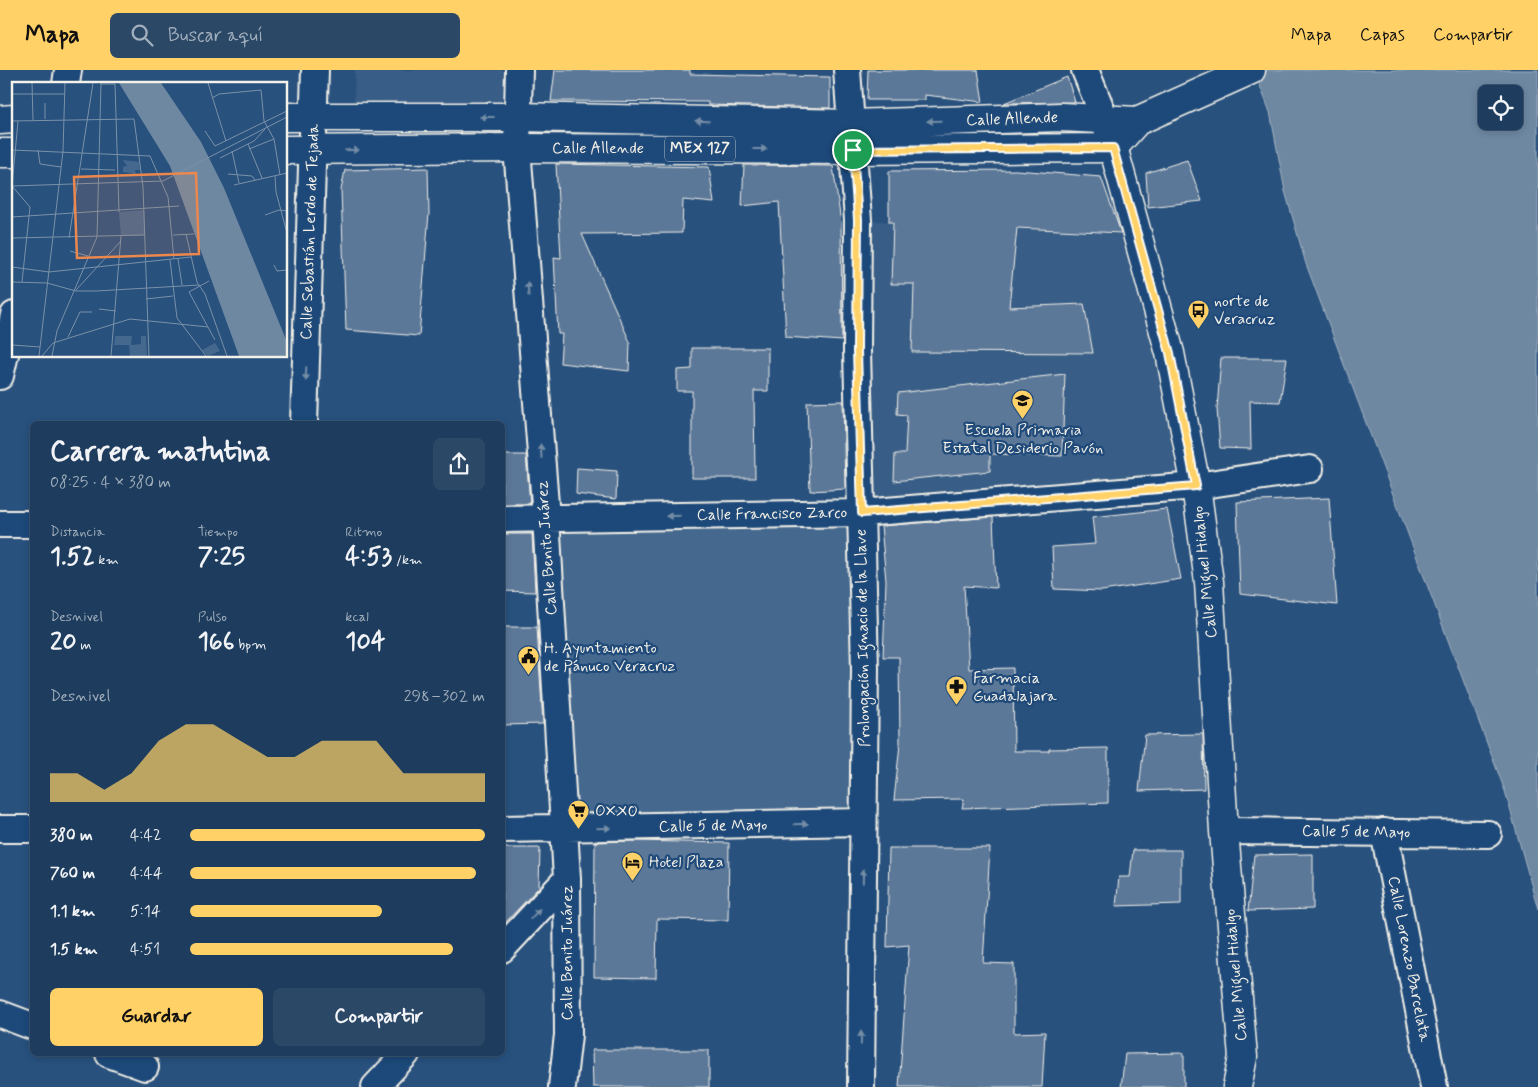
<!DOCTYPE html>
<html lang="es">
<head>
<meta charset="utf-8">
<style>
  body { margin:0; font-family:Mynerve,sans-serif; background:#2b4867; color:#f1f3f6; height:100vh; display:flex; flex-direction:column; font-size:19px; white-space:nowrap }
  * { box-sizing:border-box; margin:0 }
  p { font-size:16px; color:#a1aebc }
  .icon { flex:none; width:28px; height:28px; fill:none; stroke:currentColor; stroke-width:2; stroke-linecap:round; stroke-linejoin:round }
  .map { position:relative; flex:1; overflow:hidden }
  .sheet { position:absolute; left:30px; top:351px; width:475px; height:635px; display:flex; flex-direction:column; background:#1e3d5e; border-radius:8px; box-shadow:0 2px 8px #0003,0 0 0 1px #3c5673 }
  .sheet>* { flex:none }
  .controls { position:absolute; left:1478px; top:15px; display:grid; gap:10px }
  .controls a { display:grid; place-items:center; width:45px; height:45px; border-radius:8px; background:#1e3d5e; box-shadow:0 2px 8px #0003,0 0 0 1px #3c5673; font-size:25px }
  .pin { position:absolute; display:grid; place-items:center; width:42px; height:42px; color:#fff; margin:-21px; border:2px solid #fff; border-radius:50%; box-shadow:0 1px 5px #0007 }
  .round { display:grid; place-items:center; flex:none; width:52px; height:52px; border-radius:8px; background:#2b4867 }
  .head { display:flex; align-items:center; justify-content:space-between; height:85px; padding:0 20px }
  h1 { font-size:28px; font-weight:700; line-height:38px }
  .metrics { display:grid; grid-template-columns:repeat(3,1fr); gap:8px; height:85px; padding:5px 20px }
  .metrics div { display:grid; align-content:center }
  .metrics b { font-size:25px; font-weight:700 }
  .metrics small { font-size:14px; font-weight:400 }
  .metrics p { font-size:14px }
  .chart { height:140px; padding:10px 20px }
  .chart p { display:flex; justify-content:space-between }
  .chart svg { width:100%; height:90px; margin-top:5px; fill:#ffd166; opacity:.7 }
  .button { display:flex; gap:10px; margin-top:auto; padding:10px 20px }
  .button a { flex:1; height:58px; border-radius:8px; background:#ffd166; color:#111; font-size:20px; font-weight:700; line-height:58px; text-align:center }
  .button a+a { background:#2b4867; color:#f1f3f6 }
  ul { padding:0 20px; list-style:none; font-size:16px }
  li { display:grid; grid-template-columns:80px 60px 1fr; align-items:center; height:38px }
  li i { height:12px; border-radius:6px; background:#ffd166 }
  header { display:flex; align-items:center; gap:30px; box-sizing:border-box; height:70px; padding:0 25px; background:#ffd166; color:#111 }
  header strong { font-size:24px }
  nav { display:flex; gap:28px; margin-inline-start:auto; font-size:18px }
  .search { width:350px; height:45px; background:#2b4867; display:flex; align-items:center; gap:12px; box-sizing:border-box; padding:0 18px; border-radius:8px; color:#a1aebc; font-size:19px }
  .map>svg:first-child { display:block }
  .built { fill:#375d86 }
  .green { fill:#45688e; stroke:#9cacbb }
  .water { fill:#6e88a2; stroke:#a4b2be; fill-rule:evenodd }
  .building { fill:#5b7899; stroke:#f4f1e8 }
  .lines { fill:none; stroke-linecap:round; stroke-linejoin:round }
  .street-casing { stroke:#f4f1e8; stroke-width:30 }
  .secondary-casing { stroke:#f4f1e8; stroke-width:31 }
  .primary-casing { stroke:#f4f1e8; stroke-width:31 }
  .street { stroke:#1f4a7a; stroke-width:26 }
  .secondary { stroke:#1f4a7a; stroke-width:28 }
  .primary { stroke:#1f4a7a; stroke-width:28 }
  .oneway { fill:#748da6 }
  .route-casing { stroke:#fff; stroke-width:10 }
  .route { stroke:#ffd166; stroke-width:6 }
  .labels { text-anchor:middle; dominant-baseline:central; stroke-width:4.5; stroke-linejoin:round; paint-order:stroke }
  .shield { fill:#1f4a7a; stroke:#b4bfc7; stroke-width:1 }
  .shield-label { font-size:15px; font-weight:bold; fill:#f4f1e8 }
  .street-label { font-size:16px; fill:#f4f1e8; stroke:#1f4a7a }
  .poi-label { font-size:16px; fill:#f4f1e8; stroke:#1f4a7a; text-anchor:start }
  .inset-road { fill:none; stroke:#7a91a8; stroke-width:1 }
  .view { fill:#ec874e; fill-opacity:0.15; stroke:#ec874e; stroke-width:2.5 }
  .inset-edge { fill:none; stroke:#f4f1e8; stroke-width:2.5 }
</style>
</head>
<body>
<header>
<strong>Mapa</strong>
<div class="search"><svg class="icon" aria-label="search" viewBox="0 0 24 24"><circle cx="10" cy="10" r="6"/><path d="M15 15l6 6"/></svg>Buscar aquí</div>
<nav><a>Mapa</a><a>Capas</a><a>Compartir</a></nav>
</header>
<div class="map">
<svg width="1538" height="1017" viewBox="0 0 1538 1017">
  <rect width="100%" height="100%" fill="#28517e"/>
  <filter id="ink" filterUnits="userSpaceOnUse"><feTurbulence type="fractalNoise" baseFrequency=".02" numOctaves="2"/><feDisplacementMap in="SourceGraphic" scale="10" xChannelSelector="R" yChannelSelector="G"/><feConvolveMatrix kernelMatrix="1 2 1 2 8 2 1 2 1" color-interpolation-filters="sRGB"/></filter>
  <g filter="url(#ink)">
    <!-- built -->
    <path class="built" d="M355,0H503L502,36L354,31Z
      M858,150L1140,165L1200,417L861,443Z"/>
    <!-- green -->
    <path class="green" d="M861,443L863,752L564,759L546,447Z"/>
    <!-- water -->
    <path class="water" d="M1254,0H1538V839L1505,721L1306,194L1285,121L1270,42ZM1486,24H1514V51H1486Z"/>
    <!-- building -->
    <path class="building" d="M555,0H690V4L830,7V38L708,35V32L551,31Z
      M868,0H978L983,32L925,25V30H867Z
      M1067,7L1075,32L1004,33Z
      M1187,90L1202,131L1148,137L1146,103Z
      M556,94L709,97L714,133L683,130L682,163L582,164L630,272L629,301L560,293L562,264H558L554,187L561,188Z
      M744,95L833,96L841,153L842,271L786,267L779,132L742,136Z
      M428,98L429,143L419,266L346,260L341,120L345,100Z
      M1016,100L1101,107L1121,163L1017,158L1009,237L1084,234L1093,283L912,282L914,214H891L893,152H889V101Z
      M692,278H768V321H754L755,408H692V321H677V300L692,299Z
      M1221,288H1287L1280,332L1250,331L1251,379L1220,378L1217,339Z
      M1065,304L1062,386L990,384V401L894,411L895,384H905L907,345L897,344L898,323Z
      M843,331L845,419L810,421L807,332Z
      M502,385H526L530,434H502Z
      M577,398L617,401L616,429L576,424Z
      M1329,428L1337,535L1240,524L1237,432Z
      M1167,439L1181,509L1102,521L1054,519L1052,477L1095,474L1092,447Z
      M993,447L996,518L964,516L969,599L1013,598L1014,681H1049V679L1108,678V733L962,738L964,729L894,730L900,674L899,587H883L886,511L881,456Z
      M502,464H532L535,522L502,521Z
      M502,557H537L543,654L502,655Z
      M1203,664L1204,719L1139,721L1145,665Z
      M634,771L729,773L728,850L657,849L656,908L594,907L595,772Z
      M502,778H540L539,817L502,856Z
      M889,778H990L983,893L1014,894V963L1045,962L1042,1017H899L909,875L887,877Z
      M1133,780H1181V834L1116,836L1119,807H1130Z
      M1313,784V839L1248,841L1254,785Z
      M592,980H709V1017H593Z
      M1184,983V1017H1121L1125,984Z"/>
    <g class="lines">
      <defs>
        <path id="street" d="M519,0L517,78L546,447L567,809L568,965L562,1017
          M847,0L858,150L857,281L865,599L861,1017
          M1085,0L1105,49
          M66,14L68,0
          M0,306L14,245
          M304,354L315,0
          M502,449L861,443L1196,416L1310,399
          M0,454H32
          M0,759H32
          M502,759L863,752
          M1224,761L1488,764
          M1384,762L1434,1017
          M502,879L567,809
          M0,944L32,956
          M109,984L145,997
          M375,1017L406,984"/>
        <path id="secondary" d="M1107,55L1170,283L1196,416L1209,512L1224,761L1243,987L1237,1017"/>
        <path id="primary" d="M286,47H517L851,54L1061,47L1137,51
          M0,50L14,49
          M286,80L517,78L853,80L1113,78L1137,51L1251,0
          M0,83H14"/>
      </defs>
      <!-- street casing -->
      <use href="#street" class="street-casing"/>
      <!-- secondary casing -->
      <use href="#secondary" class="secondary-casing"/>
      <!-- primary casing -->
      <use href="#primary" class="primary-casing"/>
      <!-- street -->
      <use href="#street" class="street"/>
      <!-- secondary -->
      <use href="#secondary" class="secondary"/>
      <!-- primary -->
      <use href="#primary" class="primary"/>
    </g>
    <!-- one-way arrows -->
    <defs><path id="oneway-solid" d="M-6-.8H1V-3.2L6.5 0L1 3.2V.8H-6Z" transform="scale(1.25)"/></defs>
    <g class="oneway">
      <use href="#oneway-solid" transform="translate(487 47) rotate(-180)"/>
      <use href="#oneway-solid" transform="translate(702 51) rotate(-179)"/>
      <use href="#oneway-solid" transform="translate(934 51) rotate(178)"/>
      <use href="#oneway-solid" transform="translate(760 79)"/>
      <use href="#oneway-solid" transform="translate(352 80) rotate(-1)"/>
      <use href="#oneway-solid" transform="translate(528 219) rotate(-95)"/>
      <use href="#oneway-solid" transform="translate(306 304) rotate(92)"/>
      <use href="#oneway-solid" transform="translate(541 381) rotate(-95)"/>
      <use href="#oneway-solid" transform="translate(673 446) rotate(179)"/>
      <use href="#oneway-solid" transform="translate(801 754) rotate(-1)"/>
      <use href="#oneway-solid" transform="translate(604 758) rotate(-1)"/>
      <use href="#oneway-solid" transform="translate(863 806) rotate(-89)"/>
      <use href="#oneway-solid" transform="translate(535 844) rotate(-47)"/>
      <use href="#oneway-solid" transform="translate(861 968) rotate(-89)"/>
    </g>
  </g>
  <g class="lines" filter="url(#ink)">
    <defs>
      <path id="route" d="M1113,78L1170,283L1196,416L862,443L857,281L858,150L853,80Z"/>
    </defs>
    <!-- route casing -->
    <use href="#route" class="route-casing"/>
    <!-- route -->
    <use href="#route" class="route"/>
  </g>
  <!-- icons -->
  <defs>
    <symbol id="bus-pin" viewBox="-11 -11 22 30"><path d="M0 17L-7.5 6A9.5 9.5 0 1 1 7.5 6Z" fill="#ffd166" stroke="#1f4a7a"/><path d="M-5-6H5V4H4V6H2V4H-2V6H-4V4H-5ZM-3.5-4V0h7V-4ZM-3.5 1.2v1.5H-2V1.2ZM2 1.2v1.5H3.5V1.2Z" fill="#111"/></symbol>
    <symbol id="school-pin" viewBox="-11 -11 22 30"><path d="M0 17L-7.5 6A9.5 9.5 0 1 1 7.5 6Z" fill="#ffd166" stroke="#1f4a7a"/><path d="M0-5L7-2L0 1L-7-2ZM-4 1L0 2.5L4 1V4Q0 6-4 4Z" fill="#111"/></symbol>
    <symbol id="civic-pin" viewBox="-11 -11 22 30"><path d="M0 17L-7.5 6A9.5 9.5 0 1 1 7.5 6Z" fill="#ffd166" stroke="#1f4a7a"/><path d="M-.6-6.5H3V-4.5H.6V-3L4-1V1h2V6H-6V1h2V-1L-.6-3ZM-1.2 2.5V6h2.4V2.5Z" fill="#111"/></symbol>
    <symbol id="pharmacy-pin" viewBox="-11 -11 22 30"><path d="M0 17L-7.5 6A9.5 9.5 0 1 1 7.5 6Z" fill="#ffd166" stroke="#1f4a7a"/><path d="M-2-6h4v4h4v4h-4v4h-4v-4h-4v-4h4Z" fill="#111"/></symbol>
    <symbol id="supermarket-pin" viewBox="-11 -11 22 30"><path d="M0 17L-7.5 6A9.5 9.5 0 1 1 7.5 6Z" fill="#ffd166" stroke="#1f4a7a"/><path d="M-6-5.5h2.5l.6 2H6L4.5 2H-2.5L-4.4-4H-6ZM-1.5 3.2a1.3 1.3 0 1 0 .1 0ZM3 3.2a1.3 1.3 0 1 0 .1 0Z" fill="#111"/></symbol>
    <symbol id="hotel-pin" viewBox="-11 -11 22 30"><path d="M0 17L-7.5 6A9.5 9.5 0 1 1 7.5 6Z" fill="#ffd166" stroke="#1f4a7a"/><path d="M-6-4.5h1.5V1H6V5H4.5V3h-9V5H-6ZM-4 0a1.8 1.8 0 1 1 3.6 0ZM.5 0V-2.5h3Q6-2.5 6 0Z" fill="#111"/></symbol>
  </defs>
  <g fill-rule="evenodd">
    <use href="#bus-pin" x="1186" y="228" width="25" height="34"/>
    <use href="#school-pin" x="1010" y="318" width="25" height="34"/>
    <use href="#civic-pin" x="516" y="574" width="25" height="34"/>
    <use href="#pharmacy-pin" x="944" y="604" width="25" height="34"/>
    <use href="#supermarket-pin" x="566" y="728" width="25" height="34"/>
    <use href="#hotel-pin" x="620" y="780" width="25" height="34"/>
  </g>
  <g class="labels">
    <!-- shield labels -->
    <rect class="shield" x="665" y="66.5" width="70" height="25" rx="4"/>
    <g class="shield-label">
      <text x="700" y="79">MEX 127</text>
    </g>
    <!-- street labels -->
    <g class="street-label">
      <text transform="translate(1012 49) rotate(-2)">Calle Allende</text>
      <text x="598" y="78">Calle Allende</text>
      <text transform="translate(310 162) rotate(-88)">Calle Sebastián Lerdo de Tejada</text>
      <text transform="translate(772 444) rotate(-1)">Calle Francisco Zarco</text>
      <text transform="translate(547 478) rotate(-94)">Calle Benito Juárez</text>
      <text transform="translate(1205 502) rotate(-96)">Calle Miguel Hidalgo</text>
      <text transform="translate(863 568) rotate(-91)">Prolongación Ignacio de la Llave</text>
      <text transform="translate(713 756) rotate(-1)">Calle 5 de Mayo</text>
      <text transform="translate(1356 762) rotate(1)">Calle 5 de Mayo</text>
      <text transform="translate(567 883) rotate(-90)">Calle Benito Juárez</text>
      <text transform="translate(1409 889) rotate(79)">Calle Lorenzo Barcelata</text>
      <text transform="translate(1236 905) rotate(-95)">Calle Miguel Hidalgo</text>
    </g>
    <!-- poi labels -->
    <g class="poi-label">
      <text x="1214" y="231">norte de<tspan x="1214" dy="18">Veracruz</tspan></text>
      <text x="1023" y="360" text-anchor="middle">Escuela Primaria<tspan x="1023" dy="18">Estatal Desiderio Pavón</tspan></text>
      <text x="544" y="578">H. Ayuntamiento<tspan x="544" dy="18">de Pánuco Veracruz</tspan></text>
      <text x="973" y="608">Farmacia<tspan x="973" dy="18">Guadalajara</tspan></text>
      <text x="595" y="741">OXXO</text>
      <text x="649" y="792">Hotel Plaza</text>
    </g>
  </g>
  <!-- overview -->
  <g transform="translate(12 12)">
    <rect width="275" height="275" fill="#28517e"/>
    <path d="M111,78L127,80L128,88H123L124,92L111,90V85L115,84ZM132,128L133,153L109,154L107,130ZM103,254H120L119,263L129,262V254H134L135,274H118L117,263H102ZM203,261L208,269L196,274L190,268Z" fill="#45688e"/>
    <path d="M107,1H149L189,60L212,106L275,260V274H227L158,84Z" fill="#6e88a2"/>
    <path class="inset-road" d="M20,1L21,38M196,1L214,59M89,2H103L107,130M249,8L252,39L262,57L268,93M0,12H53M200,16L207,12L249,8M33,21V37M0,39L122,37L131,105L137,274M6,39L0,104L18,125L10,200M193,49L203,64L275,29M236,62L250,96M237,67L262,57M0,68L138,74L156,115L162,177M26,68L28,82L49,85M220,69L227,101M208,76L242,59L253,47M69,87L103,88M216,92L240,94L243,98M263,94L264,110L275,151M222,103L275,91M0,104L151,99L275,35M253,133L267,128L275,129M0,135L167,124M174,152L185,200L193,212L215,274M161,153L182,152M0,156L133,153M57,156L81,1M58,169L76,174M166,177L170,203M158,178L165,236L194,274M262,183L265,189L275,188M0,185L37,190L179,175M197,199L177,210L203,258M0,200L35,201L64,209H84L187,203M64,208L109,159M134,217L161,214M87,227L104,229M56,255L68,230H80M0,263L28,265M27,274L51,69L53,1M30,274L41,261L118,237L196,245M40,274L45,249L85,155L89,1M99,274L109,154"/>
    <path class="view" d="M184,91L187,172L65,176L62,95Z"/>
    <rect width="275" height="275" class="inset-edge"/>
  </g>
</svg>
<div class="controls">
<a><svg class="icon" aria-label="locate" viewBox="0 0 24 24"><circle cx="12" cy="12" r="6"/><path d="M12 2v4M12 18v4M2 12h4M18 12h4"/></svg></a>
</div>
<div class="pin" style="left:853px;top:80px;background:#1e9e55"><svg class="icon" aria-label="arrive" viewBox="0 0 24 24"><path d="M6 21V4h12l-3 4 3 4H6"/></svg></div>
<section class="sheet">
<div class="head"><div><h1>Carrera matutina</h1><p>08:25 · 4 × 380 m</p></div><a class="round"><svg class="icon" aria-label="share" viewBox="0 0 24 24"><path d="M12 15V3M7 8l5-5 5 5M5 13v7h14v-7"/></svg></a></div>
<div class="metrics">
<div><p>Distancia</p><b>1.52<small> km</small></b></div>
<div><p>Tiempo</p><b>7:25</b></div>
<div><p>Ritmo</p><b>4:53<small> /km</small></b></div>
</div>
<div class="metrics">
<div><p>Desnivel</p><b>20<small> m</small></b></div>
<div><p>Pulso</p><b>166<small> bpm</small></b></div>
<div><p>kcal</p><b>104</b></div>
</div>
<div class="chart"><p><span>Desnivel</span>298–302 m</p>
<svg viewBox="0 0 160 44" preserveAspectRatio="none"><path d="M0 44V30L10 30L20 38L30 30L40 14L50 6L60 6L70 14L80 22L90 22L100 14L110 14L120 14L130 30L140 30L150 30L160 30V44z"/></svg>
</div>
<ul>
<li><b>380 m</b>4:42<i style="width:100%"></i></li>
<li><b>760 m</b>4:44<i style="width:97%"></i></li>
<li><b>1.1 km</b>5:14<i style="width:65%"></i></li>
<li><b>1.5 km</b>4:51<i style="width:89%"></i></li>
</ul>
<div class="button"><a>Guardar</a><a>Compartir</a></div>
</section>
</div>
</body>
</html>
